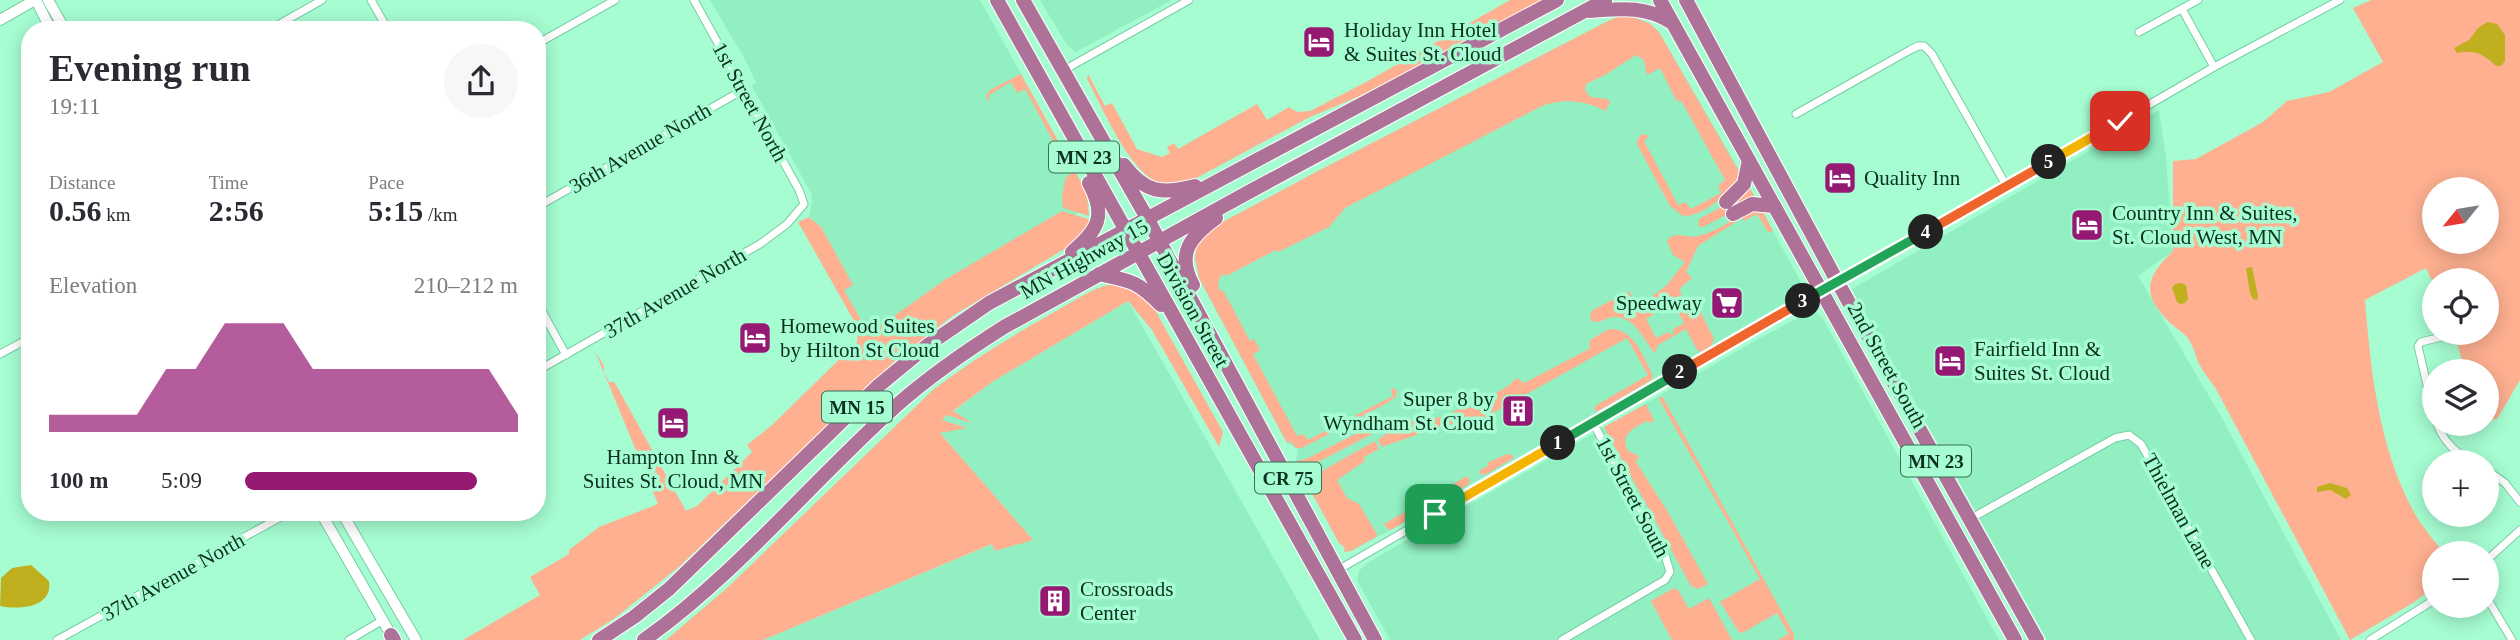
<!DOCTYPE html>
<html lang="en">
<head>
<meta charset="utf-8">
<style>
  body { margin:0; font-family:"Times New Roman",serif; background:#f7f7f7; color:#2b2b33; height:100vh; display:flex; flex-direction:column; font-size:26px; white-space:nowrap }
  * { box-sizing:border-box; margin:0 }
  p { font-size:23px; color:#7c7c81 }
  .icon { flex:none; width:38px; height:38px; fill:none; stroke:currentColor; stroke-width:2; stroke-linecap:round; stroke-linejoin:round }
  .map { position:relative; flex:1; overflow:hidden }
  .panel { position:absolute; left:21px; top:21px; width:525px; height:500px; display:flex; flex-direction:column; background:#fff; border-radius:28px; box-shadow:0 4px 18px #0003 }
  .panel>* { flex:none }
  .needle { width:46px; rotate:240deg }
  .controls { position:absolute; left:2422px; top:177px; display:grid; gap:14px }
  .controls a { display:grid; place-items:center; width:77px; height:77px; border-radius:50%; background:#fff; box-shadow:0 4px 18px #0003; font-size:35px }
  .pin { position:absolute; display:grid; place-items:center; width:60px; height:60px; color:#fff; margin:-30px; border-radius:14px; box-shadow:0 4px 10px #0006 }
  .km { position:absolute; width:35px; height:35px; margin:-18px; border-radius:50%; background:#222; color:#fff; font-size:19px; line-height:35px; text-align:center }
  .round { display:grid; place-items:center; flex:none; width:74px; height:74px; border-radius:37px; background:#f7f7f7 }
  .headline { display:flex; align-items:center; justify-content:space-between; height:119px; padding:0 28px }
  h1 { font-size:38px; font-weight:700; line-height:52px }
  .metrics { display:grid; grid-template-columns:repeat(3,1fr); gap:10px; height:119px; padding:7px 28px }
  .metrics div { display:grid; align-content:center }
  .metrics b { font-size:30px; font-weight:700 }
  .metrics small { font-size:19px; font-weight:400 }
  .metrics p { font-size:19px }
  .chart { height:196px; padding:14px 28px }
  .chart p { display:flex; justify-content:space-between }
  .chart svg { width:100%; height:126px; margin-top:7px; fill:#951873; opacity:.7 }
  ul { padding:0 28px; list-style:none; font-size:23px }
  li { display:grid; grid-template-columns:112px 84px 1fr; align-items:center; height:52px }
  li i { height:18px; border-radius:9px; background:#951873 }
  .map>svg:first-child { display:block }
  .built { fill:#91efc2 }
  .green { fill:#feb091; fill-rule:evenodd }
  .water { fill:#c0b020 }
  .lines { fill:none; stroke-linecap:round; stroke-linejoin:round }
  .street-casing { stroke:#77cda4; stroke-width:9 }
  .secondary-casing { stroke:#77cda4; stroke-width:12 }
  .highway-casing { stroke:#fff; stroke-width:16 }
  .street { stroke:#fff; stroke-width:7 }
  .secondary { stroke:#fff; stroke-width:10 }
  .highway { stroke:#ae7197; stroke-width:14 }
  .split-1-casing { stroke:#fff; stroke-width:14 }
  .split-2-casing { stroke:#fff; stroke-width:14 }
  .split-3-casing { stroke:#fff; stroke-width:14 }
  .split-4-casing { stroke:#fff; stroke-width:14 }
  .split-5-casing { stroke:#fff; stroke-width:14 }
  .split-6-casing { stroke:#fff; stroke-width:14 }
  .split-1 { stroke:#f5b400; stroke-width:9 }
  .split-2 { stroke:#22a559; stroke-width:9 }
  .split-3 { stroke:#f0652b; stroke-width:9 }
  .split-4 { stroke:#22a559; stroke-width:9 }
  .split-5 { stroke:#f0652b; stroke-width:9 }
  .split-6 { stroke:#f5b400; stroke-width:9 }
  .labels { text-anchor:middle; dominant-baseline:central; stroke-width:7; stroke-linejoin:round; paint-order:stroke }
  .shield { fill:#a6fdd2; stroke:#3a6e57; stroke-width:2 }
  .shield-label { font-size:19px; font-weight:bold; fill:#0c3122 }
  .poi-label { font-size:21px; fill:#0c3122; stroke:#a6fdd2; text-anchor:start }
  .street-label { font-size:21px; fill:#0c3122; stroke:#a6fdd2 }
</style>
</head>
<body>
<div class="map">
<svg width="2520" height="640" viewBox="0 0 2520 640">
  <rect width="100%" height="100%" fill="#a6fdd2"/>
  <!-- built -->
  <path class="built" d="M710,0H980L1082,184L1089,206L873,343L843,290L852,285L821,227L809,217L812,201L811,193L752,86L756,83L746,61Z
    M1040,0H1172L1076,52L1067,45Z
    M1632,14V17L1649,23L1659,32L1756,199L1803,286L1797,296L1778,309L1391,530L1351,551L1344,552L1345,548L1339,543L1296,461L1298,449L1287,443L1199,278L1195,258L1197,247L1217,225L1318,171L1608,21Z
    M2159,110L2166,157L2173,251L2138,276L2222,418L2341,640H2047L1852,289Z
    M1128,301L1320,640H763L993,544L995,550L1033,540L934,426L992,382Z
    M1816,312L1823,319L1999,640H1390L1357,580L1359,571L1367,563L1758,339L1806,314Z"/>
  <!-- green -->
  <path class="green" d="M1510,0H1542L1508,21L1381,87L1308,118L1189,182L1157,185V182C1127,168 1103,108 1087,79L1088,74L1105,106L1112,103L1137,149L1162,157L1170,153L1167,147L1174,143L1178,149L1257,104L1267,120L1289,107L1297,112L1310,111L1368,81Z
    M2371,0H2520V380L2497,419L2487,420V371H2465L2454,333L2487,332V280H2434V285L2426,268L2365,300C2371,373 2379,449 2415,514C2423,528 2434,540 2444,553H2434V587L2413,603L2350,640L2216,389C2210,380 2203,372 2198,362C2195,353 2193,345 2187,337C2182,332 2176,328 2170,323C2141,294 2145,278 2173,251V161L2196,159L2263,122L2287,101L2329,92L2383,62L2353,8ZM2434,189H2487V242H2434Z
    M1632,14V17L1649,23L1659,32L1741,175L1740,178C1727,194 1705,216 1683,216L1670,206L1637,144L1638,138L1642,134L1649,136L1644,141L1678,205L1685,202L1691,209L1721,193L1718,186L1725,180L1682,102L1676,100L1660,68L1647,75L1644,60L1636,55L1605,75L1586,84L1585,90L1590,97L1608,99L1610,103L1605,111C1586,100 1563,98 1542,106L1345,208L1329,227L1278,252L1276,250L1226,276L1223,274C1218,278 1217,285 1220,291L1223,290L1250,341L1254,339L1260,350L1253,354L1297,436L1303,434L1308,440L1393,396L1391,390L1392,388L1397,390L1395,399L1393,398L1389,402L1302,448H1296L1290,441L1287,443L1199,278L1195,258L1197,242L1217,225L1318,171L1608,21L1622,15Z
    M1021,74L1082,184L1087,197L1089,216L1063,208C1061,197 1063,188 1066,177L1071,174L1025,89L1017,93L1011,82L989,95L990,103L986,96L990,90Z
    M1748,185L1756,199L1703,227L1698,226L1699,219L1734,200Z
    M1755,206H1760L1773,231L1768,232L1757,214L1744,221L1742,218L1698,246L1686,272L1692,278L1679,289L1682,294L1676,300L1684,312L1690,310L1693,313L1699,309L1714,339L1711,346L1701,352L1697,350L1686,329L1658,345L1655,353C1642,339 1636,316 1613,317C1604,318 1601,324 1591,321L1590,315L1593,310L1629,291L1635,303L1650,297L1656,313L1646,319L1656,338L1668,332L1670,335L1674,333L1672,330L1684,323L1673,303L1661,310L1658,309L1652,296L1666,286L1685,262L1673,255L1667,241C1675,229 1686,239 1698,236C1717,232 1738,216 1755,206Z
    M1062,211L1088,219L1090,223L1076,242L954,315L898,358L680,566L615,618L580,640H463L540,595L530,577L569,554V550L599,527L658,504L595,351L604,366V372L609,382H614L616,385L686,511L697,506L752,452L747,445L771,426L857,342L858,328L798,222L809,217L821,227L853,285L844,290L866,329L873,331L946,279Z
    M1118,283L1140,293L1155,310L1223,432L1219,447L1152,330L1128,301L992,382L953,411L972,423L947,415L942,420L967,428L940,433L1033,540L995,551L992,544L763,640H666L727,588L934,389C975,358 1018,332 1063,307C1081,297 1098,285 1118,283Z
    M1609,329C1633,327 1644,357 1653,376L1650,381L1598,411L1594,410L1595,406L1648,375L1627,338L1464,429L1462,425L1454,429L1450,423L1382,447L1378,440L1398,425L1411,420L1442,417L1463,407L1470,408L1508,386L1517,378L1524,383L1589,349L1590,340Z
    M1662,396L1794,634V640H1778L1789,634L1777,613L1742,633L1739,632L1720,602L1760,579L1659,399Z
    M1646,404L1654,421L1650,423L1647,421C1634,428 1619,434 1628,451L1639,456L1636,462L1668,512L1708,584L1698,589L1691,586L1604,427Z
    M1377,423L1382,426L1380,430L1310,466L1303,474L1296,461L1306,459Z
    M1375,441L1379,449L1364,457L1365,461L1337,480L1347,498L1359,504L1377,534L1376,537L1351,551L1344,552L1345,548L1339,543L1308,486L1313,476Z
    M1507,454L1512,455L1514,458L1485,475L1479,473L1480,470L1488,466L1487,463Z
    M1467,476L1470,481L1469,484L1391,530L1387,528L1384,524Z
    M1674,588L1678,590L1689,609L1709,598L1732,640H1672L1651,601Z"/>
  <!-- water -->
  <path class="water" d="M2487,22L2497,24L2505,35V61L2501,66H2496C2484,54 2474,49 2457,53L2454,48L2469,40L2478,28Z
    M2252,267L2258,296L2257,300L2253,299L2250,293L2246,268Z
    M2181,283L2186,285L2188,299L2185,303L2180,304L2177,302L2172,288L2175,284Z
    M2330,483L2347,488L2351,495L2346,499L2330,490L2317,492V487Z
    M31,565L49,581C53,608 19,610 0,606L1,578L12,568Z"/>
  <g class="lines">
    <defs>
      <path id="street" d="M371,0L388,30
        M2182,9L2214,67
        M269,30L322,0
        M2139,32L2198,0
        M537,44L615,0
        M1064,70L1189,0
        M1796,114L1910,50L1918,46H1924L1932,54L2007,187
        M537,207L743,90
        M537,302L566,355
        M0,354L30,338
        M537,371L760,244L787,224L804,204L799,190L694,0
        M2434,415L2418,346L2421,342L2454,334
        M2437,424C2444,442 2455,452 2472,462
        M2487,470L2505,483L2520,502
        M1970,519L2115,438L2129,435L2141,444L2251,640
        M2487,560L2520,530
        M1338,570L1837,281L2007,187L2214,67L2340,0
        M2487,598L2512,640
        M57,640L288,513
        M349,640L383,620
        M1562,640L1658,584L1665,580L1670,572L1664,552L1593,423
        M2370,640L2434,600"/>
      <path id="secondary" d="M36,0L51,30
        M48,0L65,30
        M0,20L35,0
        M321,513L394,640
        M342,513L416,640"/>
      <path id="highway" d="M997,0L1355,640
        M1023,0L1147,218L1375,640
        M1660,0L2015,640
        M1686,0L1837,281L2037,640
        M1589,11C1620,9 1643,5 1671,22
        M1124,165C1146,194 1162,194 1195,186
        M1726,202L1744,184L1749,160
        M1733,214L1752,204L1774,206
        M1072,252C1098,230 1107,216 1089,183
        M1099,274C1132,281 1137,281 1161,305
        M1193,285C1176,254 1190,237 1216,218
        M391,635L394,640
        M599,640L634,617L669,589L877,387L928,345L989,303L1557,0
        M644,640C738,573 811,482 897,405C930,376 966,351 1004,327L1247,193L1605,0"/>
    </defs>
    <!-- street casing -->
    <use href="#street" class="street-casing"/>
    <!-- secondary casing -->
    <use href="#secondary" class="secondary-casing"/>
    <!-- highway casing -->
    <use href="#highway" class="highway-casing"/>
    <!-- street -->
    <use href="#street" class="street"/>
    <!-- secondary -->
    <use href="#secondary" class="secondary"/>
    <!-- highway -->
    <use href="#highway" class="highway"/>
  </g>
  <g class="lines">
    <defs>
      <path id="split-1" d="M1435,514L1558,443"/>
      <path id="split-2" d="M1558,443L1680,372"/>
      <path id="split-3" d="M1680,372L1803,301"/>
      <path id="split-4" d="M1803,301L1926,232"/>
      <path id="split-5" d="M1926,232L2049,162"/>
      <path id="split-6" d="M2049,162L2120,121"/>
    </defs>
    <!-- split-1 casing -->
    <use href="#split-1" class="split-1-casing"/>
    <!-- split-2 casing -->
    <use href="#split-2" class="split-2-casing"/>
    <!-- split-3 casing -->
    <use href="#split-3" class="split-3-casing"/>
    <!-- split-4 casing -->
    <use href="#split-4" class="split-4-casing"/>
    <!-- split-5 casing -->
    <use href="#split-5" class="split-5-casing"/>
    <!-- split-6 casing -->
    <use href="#split-6" class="split-6-casing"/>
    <!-- split-1 -->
    <use href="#split-1" class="split-1"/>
    <!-- split-2 -->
    <use href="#split-2" class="split-2"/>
    <!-- split-3 -->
    <use href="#split-3" class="split-3"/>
    <!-- split-4 -->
    <use href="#split-4" class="split-4"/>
    <!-- split-5 -->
    <use href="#split-5" class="split-5"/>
    <!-- split-6 -->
    <use href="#split-6" class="split-6"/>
  </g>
  <!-- icons -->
  <defs>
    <symbol id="hotel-square" viewBox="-11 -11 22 22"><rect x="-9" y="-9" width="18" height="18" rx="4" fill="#951873" stroke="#a6fdd2"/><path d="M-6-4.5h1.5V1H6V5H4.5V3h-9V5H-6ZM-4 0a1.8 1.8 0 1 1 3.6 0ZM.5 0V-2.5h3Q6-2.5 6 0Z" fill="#fff"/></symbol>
    <symbol id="supermarket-square" viewBox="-11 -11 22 22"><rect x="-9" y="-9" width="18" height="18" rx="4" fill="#951873" stroke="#a6fdd2"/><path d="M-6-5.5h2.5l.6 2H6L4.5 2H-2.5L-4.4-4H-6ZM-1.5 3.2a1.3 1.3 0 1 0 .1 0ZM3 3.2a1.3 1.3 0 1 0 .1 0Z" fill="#fff"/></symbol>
    <symbol id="building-square" viewBox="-11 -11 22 22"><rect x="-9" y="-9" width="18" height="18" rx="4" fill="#951873" stroke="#a6fdd2"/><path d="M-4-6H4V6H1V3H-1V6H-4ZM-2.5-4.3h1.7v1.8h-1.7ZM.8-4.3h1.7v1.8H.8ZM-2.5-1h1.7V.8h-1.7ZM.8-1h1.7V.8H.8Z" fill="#fff"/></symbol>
  </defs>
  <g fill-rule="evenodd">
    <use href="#hotel-square" x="1300" y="23" width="38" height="38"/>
    <use href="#hotel-square" x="1821" y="159" width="38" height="38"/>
    <use href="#hotel-square" x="2068" y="206" width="38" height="38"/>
    <use href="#supermarket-square" x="1708" y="284" width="38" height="38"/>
    <use href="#hotel-square" x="736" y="319" width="38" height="38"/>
    <use href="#hotel-square" x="1931" y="342" width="38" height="38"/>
    <use href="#building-square" x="1499" y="392" width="38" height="38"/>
    <use href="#hotel-square" x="654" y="404" width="38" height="38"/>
    <use href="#building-square" x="1036" y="582" width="38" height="38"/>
  </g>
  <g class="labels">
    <!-- shield labels -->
    <g class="shield">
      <rect x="1049" y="141.5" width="70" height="31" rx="5"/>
      <rect x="822" y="391.5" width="70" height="31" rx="5"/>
      <rect x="1901" y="445.5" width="70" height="31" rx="5"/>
      <rect x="1255" y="462.5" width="66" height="31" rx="5"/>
    </g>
    <g class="shield-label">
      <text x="1084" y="157">MN 23</text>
      <text x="857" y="407">MN 15</text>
      <text x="1936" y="461">MN 23</text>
      <text x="1288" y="478">CR 75</text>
    </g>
    <!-- poi labels -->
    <g class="poi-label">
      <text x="1344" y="30">Holiday Inn Hotel<tspan x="1344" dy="24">&amp; Suites St. Cloud</tspan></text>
      <text x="1864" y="178">Quality Inn</text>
      <text x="2112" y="213">Country Inn &amp; Suites,<tspan x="2112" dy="24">St. Cloud West, MN</tspan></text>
      <text x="1702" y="303" text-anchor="end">Speedway</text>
      <text x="780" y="326">Homewood Suites<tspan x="780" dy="24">by Hilton St Cloud</tspan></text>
      <text x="1974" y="349">Fairfield Inn &amp;<tspan x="1974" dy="24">Suites St. Cloud</tspan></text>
      <text x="1494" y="399" text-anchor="end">Super 8 by<tspan x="1494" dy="24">Wyndham St. Cloud</tspan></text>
      <text x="673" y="457" text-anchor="middle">Hampton Inn &amp;<tspan x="673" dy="24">Suites St. Cloud, MN</tspan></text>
      <text x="1080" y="589">Crossroads<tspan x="1080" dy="24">Center</tspan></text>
    </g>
    <!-- street labels -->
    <g class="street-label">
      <text transform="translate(750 102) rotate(61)">1st Street North</text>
      <text transform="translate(640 148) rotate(-30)">36th Avenue North</text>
      <text transform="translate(1084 259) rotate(-29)">MN Highway 15</text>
      <text transform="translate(675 293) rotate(-30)">37th Avenue North</text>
      <text transform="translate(1193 310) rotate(61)">Division Street</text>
      <text transform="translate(1887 365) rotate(61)">2nd Street South</text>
      <text transform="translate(1633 497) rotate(62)">1st Street South</text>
      <text transform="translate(2179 511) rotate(61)">Thielman Lane</text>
      <text transform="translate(173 577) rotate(-29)">37th Avenue North</text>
    </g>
  </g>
</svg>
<div class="controls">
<a><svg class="needle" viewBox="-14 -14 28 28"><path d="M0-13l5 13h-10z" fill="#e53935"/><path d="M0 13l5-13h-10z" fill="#7c7c81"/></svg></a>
<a><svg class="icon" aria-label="locate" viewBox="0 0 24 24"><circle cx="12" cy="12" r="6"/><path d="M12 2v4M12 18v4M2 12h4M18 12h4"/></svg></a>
<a><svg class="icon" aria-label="layers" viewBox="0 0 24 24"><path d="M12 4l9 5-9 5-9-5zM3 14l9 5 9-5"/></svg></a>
<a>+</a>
<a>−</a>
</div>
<div class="pin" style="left:1435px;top:514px;background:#1e9e55"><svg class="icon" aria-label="arrive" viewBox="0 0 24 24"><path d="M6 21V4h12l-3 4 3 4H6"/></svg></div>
<div class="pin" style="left:2120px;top:121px;background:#d93025"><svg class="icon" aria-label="check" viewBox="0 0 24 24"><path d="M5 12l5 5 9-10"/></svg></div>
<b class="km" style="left:1558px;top:443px">1</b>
<b class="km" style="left:1680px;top:372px">2</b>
<b class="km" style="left:1803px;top:301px">3</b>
<b class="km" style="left:1926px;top:232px">4</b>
<b class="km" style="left:2049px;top:162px">5</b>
<section class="panel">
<div class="headline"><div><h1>Evening run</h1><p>19:11</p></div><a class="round"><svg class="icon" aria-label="share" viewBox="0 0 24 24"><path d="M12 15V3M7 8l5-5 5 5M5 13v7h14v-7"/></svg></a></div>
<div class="metrics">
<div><p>Distance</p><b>0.56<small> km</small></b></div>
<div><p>Time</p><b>2:56</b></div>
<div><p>Pace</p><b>5:15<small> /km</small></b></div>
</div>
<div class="chart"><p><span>Elevation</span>210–212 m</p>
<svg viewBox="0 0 160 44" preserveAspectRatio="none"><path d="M0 44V38L10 38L20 38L30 38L40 22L50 22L60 6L70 6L80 6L90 22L100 22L110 22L120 22L130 22L140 22L150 22L160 38V44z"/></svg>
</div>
<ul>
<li><b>100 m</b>5:09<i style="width:85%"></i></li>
</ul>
</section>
</div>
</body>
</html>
